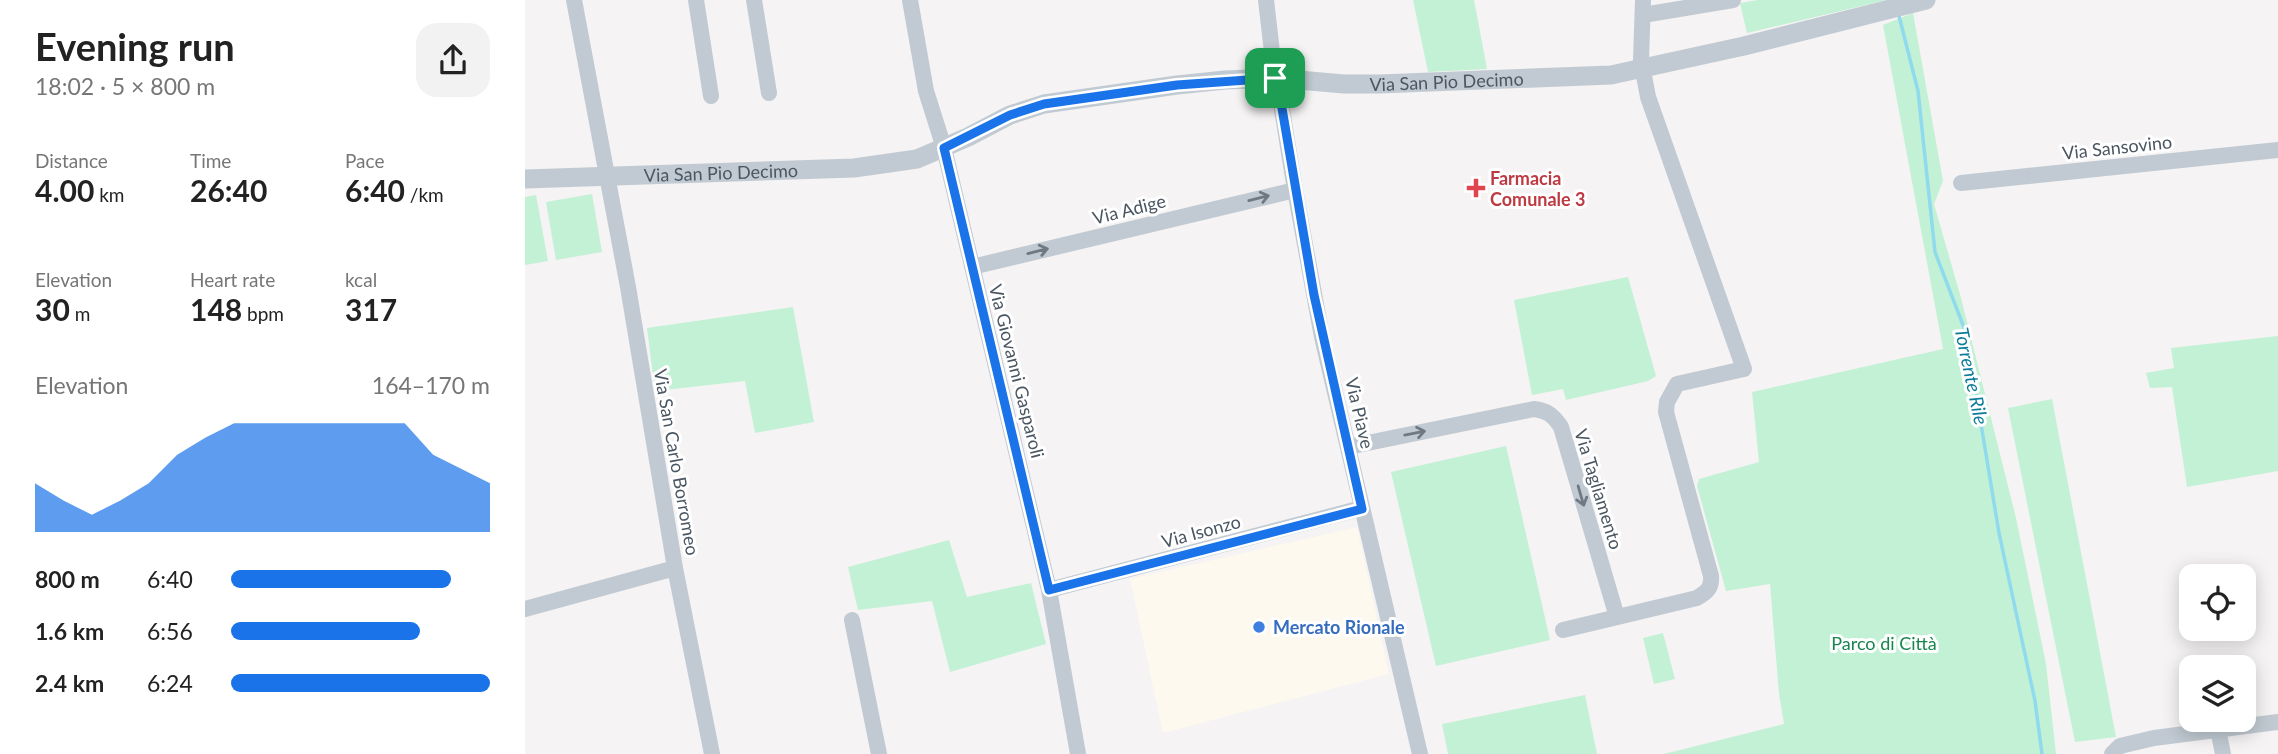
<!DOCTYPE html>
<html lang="en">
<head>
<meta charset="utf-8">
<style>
  body { margin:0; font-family:Lato,sans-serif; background:#f2f2f2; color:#222; height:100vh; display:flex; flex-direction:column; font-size:26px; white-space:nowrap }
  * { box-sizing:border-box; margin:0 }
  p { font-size:23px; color:#767676 }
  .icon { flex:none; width:38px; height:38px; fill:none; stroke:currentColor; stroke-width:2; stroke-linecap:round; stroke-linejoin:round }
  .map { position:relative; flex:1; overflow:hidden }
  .details { display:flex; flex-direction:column; background:#fff; width:525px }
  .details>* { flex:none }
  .tools { position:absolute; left:1654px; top:564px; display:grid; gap:14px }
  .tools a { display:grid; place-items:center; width:77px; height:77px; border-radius:14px; background:#fff; box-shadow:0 4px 18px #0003; font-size:35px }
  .pin { position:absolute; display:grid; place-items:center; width:60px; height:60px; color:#fff; margin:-30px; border-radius:14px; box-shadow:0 4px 10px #0006 }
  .round { display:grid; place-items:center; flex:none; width:74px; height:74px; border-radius:21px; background:#f2f2f2 }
  .overview { display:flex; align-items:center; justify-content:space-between; height:119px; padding:0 35px }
  h1 { font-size:38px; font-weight:700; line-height:52px }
  .metrics { display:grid; grid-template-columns:repeat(3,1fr); gap:10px; height:119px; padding:7px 35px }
  .metrics div { display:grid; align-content:center }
  .metrics b { font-size:30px; font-weight:700 }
  .metrics small { font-size:19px; font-weight:400 }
  .metrics p { font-size:19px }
  .chart { height:196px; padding:14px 35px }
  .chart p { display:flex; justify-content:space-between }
  .chart svg { width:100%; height:126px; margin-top:7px; fill:#1a73e8; opacity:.7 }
  ul { padding:0 35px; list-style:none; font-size:23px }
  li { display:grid; grid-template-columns:112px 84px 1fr; align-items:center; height:52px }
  li i { height:18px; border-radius:9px; background:#1a73e8 }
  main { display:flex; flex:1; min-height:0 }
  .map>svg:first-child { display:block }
  .commercial { fill:#fdf9ef }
  .green { fill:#c3f1d5 }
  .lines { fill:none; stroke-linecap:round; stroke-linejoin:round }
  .stream { stroke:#90daee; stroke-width:3.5 }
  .minor { stroke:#c1cad2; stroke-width:16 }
  .tertiary { stroke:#c1cad2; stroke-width:19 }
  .oneway { stroke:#6e7983 }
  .route-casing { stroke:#fff; stroke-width:14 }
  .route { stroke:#1a73e8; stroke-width:9 }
  .health-dot { fill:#e0444e; stroke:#fff; stroke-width:2.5 }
  .shop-dot { fill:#3f7fe0; stroke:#fff; stroke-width:2.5 }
  .labels { text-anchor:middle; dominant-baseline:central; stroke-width:6; stroke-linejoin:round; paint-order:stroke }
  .street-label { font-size:18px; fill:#4a5661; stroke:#fff }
  .health-label { font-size:18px; font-weight:bold; fill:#be3a42; stroke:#fff; text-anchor:start }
  .shop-label { font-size:18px; font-weight:bold; fill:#366cbe; stroke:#fff; text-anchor:start }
  .park-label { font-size:18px; fill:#17864f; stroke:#fff }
  .water-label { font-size:19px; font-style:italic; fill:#0c7c9b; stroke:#fff }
</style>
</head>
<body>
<main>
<section class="details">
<div class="overview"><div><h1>Evening run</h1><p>18:02 · 5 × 800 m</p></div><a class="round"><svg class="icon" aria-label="share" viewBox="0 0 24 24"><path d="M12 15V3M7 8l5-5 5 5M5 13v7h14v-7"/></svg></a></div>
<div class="metrics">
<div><p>Distance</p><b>4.00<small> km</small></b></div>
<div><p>Time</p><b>26:40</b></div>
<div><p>Pace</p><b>6:40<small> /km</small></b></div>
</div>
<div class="metrics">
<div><p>Elevation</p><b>30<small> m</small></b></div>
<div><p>Heart rate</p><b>148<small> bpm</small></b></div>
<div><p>kcal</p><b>317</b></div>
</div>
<div class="chart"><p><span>Elevation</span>164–170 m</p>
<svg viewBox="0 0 160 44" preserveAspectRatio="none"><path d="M0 44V27L10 33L20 38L30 33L40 27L50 17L60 11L70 6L80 6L90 6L100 6L110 6L120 6L130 6L140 17L150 22L160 27V44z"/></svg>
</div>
<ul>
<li><b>800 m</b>6:40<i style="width:85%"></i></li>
<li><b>1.6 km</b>6:56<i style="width:73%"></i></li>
<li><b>2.4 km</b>6:24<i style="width:100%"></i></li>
</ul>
</section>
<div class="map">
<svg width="1753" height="754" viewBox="0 0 1753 754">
  <rect width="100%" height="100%" fill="#f5f3f3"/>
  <!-- commercial -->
  <path class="commercial" d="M832,527L864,674L638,733L605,579Z"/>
  <!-- green -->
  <path class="green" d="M888,0H949L962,69L903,72Z
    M1233,0H1362L1222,33L1215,3Z
    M1388,13L1418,181L1409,204L1436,298L1491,518L1521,664L1531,754H1139L1259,724L1254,694L1245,584L1201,591L1172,486L1174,479L1234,462L1227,392L1418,349L1358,25Z
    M67,194L77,252L31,260L21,202Z
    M11,195L23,261L0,265V197Z
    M1103,277L1131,376L1123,381L1041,400L1038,389L1007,395L989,300Z
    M268,307L289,422L230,433L220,381L130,391L122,328Z
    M1753,336V471L1662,487L1647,387L1625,388L1621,373L1649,368L1646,348Z
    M1527,399L1591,737L1550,742L1483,408Z
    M981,446L1025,640L911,666L866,472Z
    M424,540L442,597L506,583L521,644L425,672L407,601L333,610L323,567Z
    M1138,633L1150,679L1129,684L1118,638Z
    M1060,695L1072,754H923L917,724Z"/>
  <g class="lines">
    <!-- stream -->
    <path class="stream" d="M1373,12L1393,91L1410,252L1441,333L1474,533L1510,701L1517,754"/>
    <!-- minor -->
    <path class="minor" d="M49,0L103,287L150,568L187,754
      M171,0L186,96
      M229,0L244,93
      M385,0L401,91L419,148L524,590L553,754
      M741,0L750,78L754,91L770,190L797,337L895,754
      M1118,15L1208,0
      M1436,183L1753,150
      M447,267L770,190
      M823,447L1009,409C1023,411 1028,415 1036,427L1092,617
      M524,590L837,508
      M0,609L150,568
      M327,620L354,754
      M1038,630L1172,598C1182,592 1187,588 1186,576L1141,412L1142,402L1152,384L1219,369L1123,97L1116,60L1118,0
      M1693,729L1698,754
      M1587,754L1595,746L1629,738L1753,722"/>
    <!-- tertiary -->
    <path class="tertiary" id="s1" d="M0,179L329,168L392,159L443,137L485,115L519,104L652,85L700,80L750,78L819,84H854L1086,75L1219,46L1401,0"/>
  </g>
  <!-- one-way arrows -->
  <defs><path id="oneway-shaft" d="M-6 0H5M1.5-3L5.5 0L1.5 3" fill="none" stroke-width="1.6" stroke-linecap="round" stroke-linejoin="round" transform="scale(1.75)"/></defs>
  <g class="oneway">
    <use href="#oneway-shaft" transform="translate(734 198) rotate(-14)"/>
    <use href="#oneway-shaft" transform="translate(513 251) rotate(-14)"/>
    <use href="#oneway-shaft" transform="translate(890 433) rotate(-11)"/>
    <use href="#oneway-shaft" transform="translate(1056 496) rotate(74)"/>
  </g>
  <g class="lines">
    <defs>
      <path id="route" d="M750,78L754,91L789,295L837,509L524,590L419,148L485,115L519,104L652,85Z"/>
    </defs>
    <!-- route casing -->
    <use href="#route" class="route-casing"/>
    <!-- route -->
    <use href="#route" class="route"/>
  </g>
  <!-- markers -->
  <path class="health-dot" d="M947.5 177.5h7v7h7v7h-7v7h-7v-7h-7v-7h7z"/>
  <circle class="shop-dot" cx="734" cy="627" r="7"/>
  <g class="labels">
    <!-- street labels -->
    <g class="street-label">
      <text stroke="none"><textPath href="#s1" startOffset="936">Via San Pio Decimo</textPath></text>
      <text transform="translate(1592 147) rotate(-6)">Via Sansovino</text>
      <text stroke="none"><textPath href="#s1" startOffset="196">Via San Pio Decimo</textPath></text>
      <text transform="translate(604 209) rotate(-14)">Via Adige</text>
      <text transform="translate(492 371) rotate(76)">Via Giovanni Gasparoli</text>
      <text transform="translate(835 413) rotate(77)">Via Piave</text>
      <text transform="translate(152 462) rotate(80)">Via San Carlo Borromeo</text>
      <text transform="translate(1074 489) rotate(73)">Via Tagliamento</text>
      <text transform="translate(676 531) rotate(-15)">Via Isonzo</text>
    </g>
    <!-- health labels -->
    <g class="health-label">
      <text x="965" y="178">Farmacia<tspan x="965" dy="21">Comunale 3</tspan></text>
    </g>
    <!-- shop labels -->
    <g class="shop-label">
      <text x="748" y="627">Mercato Rionale</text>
    </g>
    <!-- park labels -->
    <g class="park-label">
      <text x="1359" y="643">Parco di Città</text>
    </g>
    <!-- water labels -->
    <g class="water-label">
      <text transform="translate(1447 376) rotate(78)">Torrente Rile</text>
    </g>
  </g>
</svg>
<div class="tools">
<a><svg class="icon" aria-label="locate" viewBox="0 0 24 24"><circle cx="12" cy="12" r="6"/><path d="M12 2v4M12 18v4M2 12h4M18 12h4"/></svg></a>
<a><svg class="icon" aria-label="layers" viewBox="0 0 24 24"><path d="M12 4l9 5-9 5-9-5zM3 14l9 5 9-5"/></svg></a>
</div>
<div class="pin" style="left:750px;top:78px;background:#1e9e55"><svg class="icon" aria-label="arrive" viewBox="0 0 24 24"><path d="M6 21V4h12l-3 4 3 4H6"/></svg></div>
</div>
</main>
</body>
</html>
